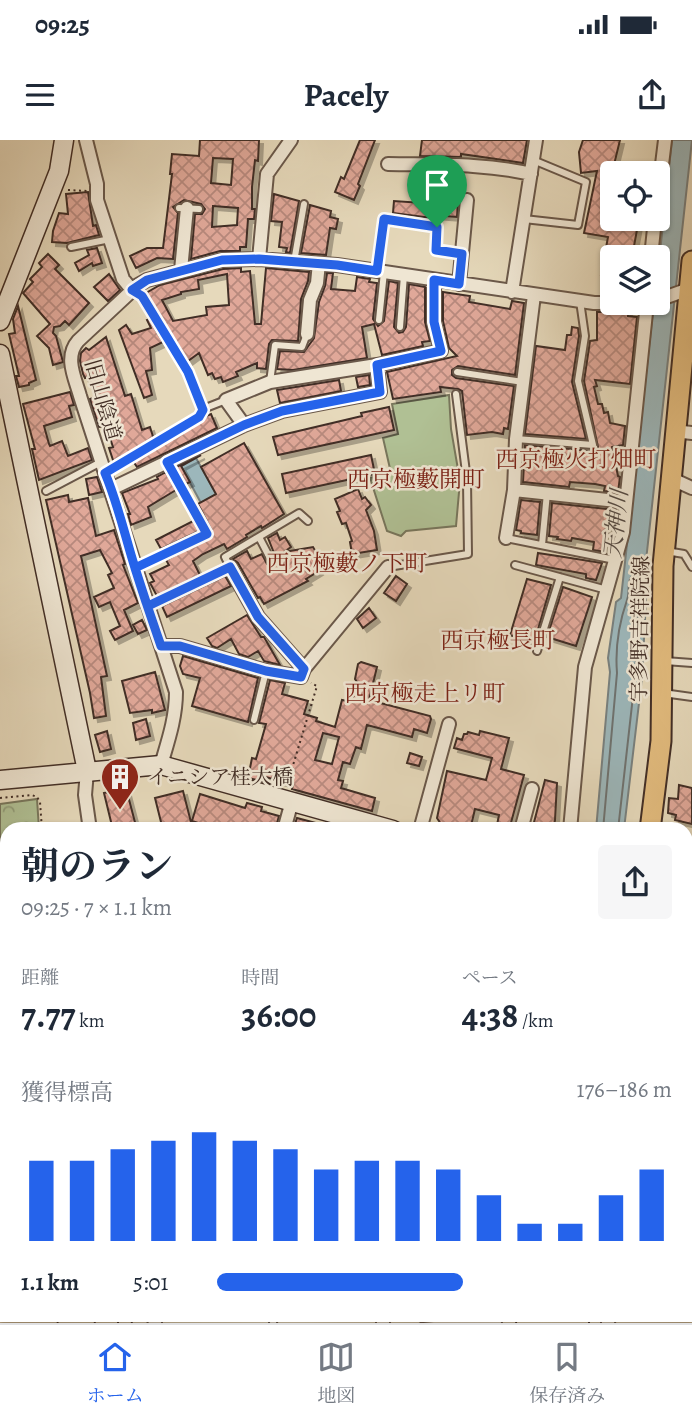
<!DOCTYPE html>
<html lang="ja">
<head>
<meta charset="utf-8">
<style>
  body { margin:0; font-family:Alegreya,"Noto Serif JP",serif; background:#f6f6f7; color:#1f2937; height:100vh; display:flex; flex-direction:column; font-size:26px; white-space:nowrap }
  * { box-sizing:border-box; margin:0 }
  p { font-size:23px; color:#747a83 }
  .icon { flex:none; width:38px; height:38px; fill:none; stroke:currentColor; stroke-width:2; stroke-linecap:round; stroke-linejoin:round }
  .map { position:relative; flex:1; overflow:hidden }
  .sheet { position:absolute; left:0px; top:682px; width:693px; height:500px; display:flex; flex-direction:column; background:#fff; border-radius:21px 21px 0 0; box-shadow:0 2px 5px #0004 }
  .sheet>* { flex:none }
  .buttons { position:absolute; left:600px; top:21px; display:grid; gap:14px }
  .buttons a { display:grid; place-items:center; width:70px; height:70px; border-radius:7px; background:#fff; box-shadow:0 2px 5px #0004; font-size:35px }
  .pin { position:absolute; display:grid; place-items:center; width:60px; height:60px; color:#fff; margin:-72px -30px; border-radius:50% 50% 50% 0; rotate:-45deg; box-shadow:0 0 7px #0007 }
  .pin .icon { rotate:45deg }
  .round { display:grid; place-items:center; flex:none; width:74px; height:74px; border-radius:7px; background:#f6f6f7 }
  .summary { display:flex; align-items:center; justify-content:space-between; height:119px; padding:0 21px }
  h1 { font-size:38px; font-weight:700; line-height:52px }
  .stats { display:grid; grid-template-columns:repeat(3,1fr); gap:10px; height:119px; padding:7px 21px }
  .stats div { display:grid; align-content:center }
  .stats b { font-size:35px; font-weight:700 }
  .stats small { font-size:19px; font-weight:400 }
  .stats p { font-size:19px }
  .chart { height:196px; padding:14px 21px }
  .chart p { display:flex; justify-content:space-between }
  .chart svg { width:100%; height:126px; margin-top:7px; stroke:#2563eb; stroke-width:6 }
  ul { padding:0 21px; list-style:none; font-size:23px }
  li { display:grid; grid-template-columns:112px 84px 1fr; align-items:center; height:52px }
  li i { height:18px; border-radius:9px; background:#2563eb }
  .status { display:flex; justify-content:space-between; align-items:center; height:49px; padding:0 35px; background:#fff; direction:ltr }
  .status svg { height:19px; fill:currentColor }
  header { display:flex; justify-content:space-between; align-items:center; height:91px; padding:0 21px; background:#fff; font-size:32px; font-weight:700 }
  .menu { display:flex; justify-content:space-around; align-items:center; height:98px; border-top:2px solid #e0e1e3; background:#fff; font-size:19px; color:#747a83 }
  .menu a { display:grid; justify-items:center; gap:4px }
  .menu .selected { color:#2563eb }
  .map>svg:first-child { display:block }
  .park { fill:url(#park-crowns); stroke:#78765c; stroke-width:2 }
  .pitch { fill:#b0c094; stroke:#78765c; stroke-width:2 }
  .water { fill:#9cb7bb; stroke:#78807f; stroke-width:2 }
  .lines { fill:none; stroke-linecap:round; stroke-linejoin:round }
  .shore { stroke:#6e7270; stroke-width:2 }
  .building { fill:url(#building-cross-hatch); stroke:#412d25; stroke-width:2; fill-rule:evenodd; filter:url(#shadow) }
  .lane-casing { stroke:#6a584a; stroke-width:10 }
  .street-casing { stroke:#6a584a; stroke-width:16 }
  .secondary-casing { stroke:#412d25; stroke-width:21 }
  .primary-casing { stroke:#412d25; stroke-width:23 }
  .path { stroke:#412d25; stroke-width:2; stroke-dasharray:2 3.5; stroke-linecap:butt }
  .lane { stroke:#efe6d3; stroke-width:6 }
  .street { stroke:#efe6d3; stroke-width:12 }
  .secondary { stroke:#efe6d3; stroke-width:18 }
  .primary { stroke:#e3bc7e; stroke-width:19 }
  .route-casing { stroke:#fff; stroke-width:14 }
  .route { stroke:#2563eb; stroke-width:9 }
  .labels { text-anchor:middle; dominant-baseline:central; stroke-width:5; stroke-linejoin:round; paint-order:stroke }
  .street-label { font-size:21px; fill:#412d25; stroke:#efe6d3 }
  .poi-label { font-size:21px; fill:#412d25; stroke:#efe6d3; text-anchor:start }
  .neighbourhood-label { font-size:23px; fill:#7a1f14; stroke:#efe6d3 }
  .water-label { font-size:23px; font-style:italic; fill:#534943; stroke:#efe6d3 }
</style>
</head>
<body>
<div class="status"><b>09:25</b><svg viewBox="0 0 49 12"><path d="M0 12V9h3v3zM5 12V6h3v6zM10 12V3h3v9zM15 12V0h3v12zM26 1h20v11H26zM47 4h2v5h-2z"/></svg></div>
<header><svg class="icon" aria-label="menu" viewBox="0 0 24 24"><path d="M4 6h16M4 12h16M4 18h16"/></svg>Pacely<svg class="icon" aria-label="share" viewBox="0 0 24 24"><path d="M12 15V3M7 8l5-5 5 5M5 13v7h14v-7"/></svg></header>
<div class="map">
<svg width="692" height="1183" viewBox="0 0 692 1183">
  <defs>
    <pattern id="park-crowns" width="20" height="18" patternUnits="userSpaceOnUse" patternTransform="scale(1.75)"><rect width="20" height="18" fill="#b0c094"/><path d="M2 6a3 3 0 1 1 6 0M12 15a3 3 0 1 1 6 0" fill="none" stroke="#919c79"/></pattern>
    <pattern id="building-cross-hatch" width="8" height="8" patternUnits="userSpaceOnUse" patternTransform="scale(1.75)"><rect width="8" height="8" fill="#e0a899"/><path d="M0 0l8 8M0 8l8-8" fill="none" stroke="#b7897d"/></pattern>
    <filter id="shadow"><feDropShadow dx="4" dy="4" stdDeviation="0" flood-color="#0004"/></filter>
  </defs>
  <rect width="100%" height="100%" fill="#e6d9bb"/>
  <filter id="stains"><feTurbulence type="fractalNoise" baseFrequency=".00286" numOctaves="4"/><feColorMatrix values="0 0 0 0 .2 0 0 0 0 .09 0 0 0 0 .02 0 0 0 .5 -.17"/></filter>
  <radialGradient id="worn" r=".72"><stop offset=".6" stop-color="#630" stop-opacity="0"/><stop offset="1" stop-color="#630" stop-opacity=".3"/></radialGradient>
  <!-- park -->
  <path class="park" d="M37,659L39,689L7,690V884L0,886V664Z"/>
  <!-- pitch -->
  <path class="pitch" d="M449,255L451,289L460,341L456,386L406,391L401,396L387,391L370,338L391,333L383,298L398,294L392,264Z"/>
  <!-- water -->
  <path class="water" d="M672,0H692L644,439L647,440L642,538L624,689L596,690L610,532L608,518L616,462L621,458L654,163H658V131Z
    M196,318L216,354L201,363L181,326Z"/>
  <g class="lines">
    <!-- shore -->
    <path class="shore" d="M603,690L617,533C615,508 619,483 627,460C631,450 625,442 634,434L639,445L635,538L618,690"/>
  </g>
  <!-- building -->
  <path class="building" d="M200,0H259L258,21L255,20L252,47V69H255L254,79H248L246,107H240V111H220L191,119L195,74H202L205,69L201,64L184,60L173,67L178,73L173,119L157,118L136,128L130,116L147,108H163L172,34H170L172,14L199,16ZM213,18L233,19L231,45L211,43ZM213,66L238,68L237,85L212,87Z
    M360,0H375L358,44L360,46L354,60L335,52L341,37L344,39Z
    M422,0H527L523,23L461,14V17L420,16Z
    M583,0H620L612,33V79H639L632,117H612V138L601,135L608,97L584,93L597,31L581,33L579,12Z
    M88,52L93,86L96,85L99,95L67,103L52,102L53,91L59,73L68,74L66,54Z
    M274,54L299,61L290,113L286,112L287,108L279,107L282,82L271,81Z
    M438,60L458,61L457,77L432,75V78L393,73L394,61L437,64Z
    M310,65L331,71L330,77L338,79L336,89L330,88L326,115L301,113Z
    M97,108L102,123L93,126L92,123L79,131L75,123L89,115L87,110Z
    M48,114L59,125L55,129L89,163L69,185L65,181L60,186L54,187L53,193L56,196L63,222L53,225L49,208L37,196L50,184L23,153L33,142L30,139L42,127L39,123Z
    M241,128V132L250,131L255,184H261L266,128L309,132L308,141L301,159L298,201L272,200L269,204L266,229L257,228V223L236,232L238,236L223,242L221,237L215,239L212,233L208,235L199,213L188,221L146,153L160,145L223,129ZM227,134L229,165L206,167L207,175L173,181L162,160L181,154V152L199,149L198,140Z
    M327,133H333L331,149L355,151L357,137L370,139L369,142L377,143L373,179L378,186L384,181L389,141L398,143L394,187L399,193L403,192L406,187L409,144L425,147V182L430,201L422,202L423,206L382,215L374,184L362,187L367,218L293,230L277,229L280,211L304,212L314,198L319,162L325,146Z
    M109,134L120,150L108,161L94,147Z
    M443,152L470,156L469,162L510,169L512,161L524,163L515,235L458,226L452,230V235L456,238L514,246L508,289L504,288L503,294L492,292L467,295L462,251L458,249L440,247L441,252L393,259L387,232L457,216L449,208L443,181Z
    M18,166L36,240L29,243V245L19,247L16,236H19L9,194L15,193L13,179Z
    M597,172H628V176L637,177L630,244L595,240L597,246L594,247L598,264H602L604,273L608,272L610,283L625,286L623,305L612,307L618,336L620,337L618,352L604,351L605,346L595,344L570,342L569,347L523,342L525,305L593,311L598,307L584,241L590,201L597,200Z
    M149,179L163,202L150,208L152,230L146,231L152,255L144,258L119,190L126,185L132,194L151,188L147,180Z
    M572,187L578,188L579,196L572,242L586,299L525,294L536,206L565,210L567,195H571Z
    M106,197L125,256L131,254L142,290L150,287L156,306L180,295L198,282L197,280L211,274L217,288L137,327L131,318L115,326L109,308L113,307L106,286L99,287L90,259L95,257L89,237L85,238L83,234L80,221L81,213L86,208L89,210Z
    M369,235L370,245L358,247L356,237Z
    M339,240L341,251L280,263L277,250Z
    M70,252L74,265L69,266L72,277L44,286L49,304L50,306L62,301L68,316L88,308L92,320L39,340L32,309H35L23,264Z
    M389,267L394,290L278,315L273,297L362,276L361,273Z
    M244,303L284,374L262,388L261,386L246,395L247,397L227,409L224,404L203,414L193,421L200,435L157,456L150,443L154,441L150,434L169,425L166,420L212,396V391L198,364L216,354L201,327Z
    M201,315L181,326L190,342L186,344L176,327Z
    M371,315L375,334L286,353L282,334Z
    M166,332L176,350L148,367L151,377L131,385L128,374H130L122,353L158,339L157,337Z
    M97,337L102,352L89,355L86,339Z
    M358,349L362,359L365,357L371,365L366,370L374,391L377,410L352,414L350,402L352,401L346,383L342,384L337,372L340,371L335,359Z
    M68,355L69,362L88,358L96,396L114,390L125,424L123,425L138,463L124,470L133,491L115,500L110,491L120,486L110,462L99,467L94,457L114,448L108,435L112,433L100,410L81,416L107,536L101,537L106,576L94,578L90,553L46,360Z
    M521,360L540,362L537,395L521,393V391L516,390Z
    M552,363L616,370L614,387L609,386L605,412L593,410L594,402L572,398L571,401L557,399L558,397L549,396Z
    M193,381L199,391L161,409L156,400Z
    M277,393L280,400L285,397L291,407L284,412L313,407L323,424L317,428L319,431L306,439L308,441L264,464L260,457L258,458L238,423L233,419L247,411L251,419L262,414L267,424L274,425L276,418L268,398Z
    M538,413L564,417L602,423L596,440L586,438V434L536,425Z
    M225,436L231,446L167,477L162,466Z
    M396,436L407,444L396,461L384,453Z
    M527,439L551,445L534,503L510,495Z
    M563,447L592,457L576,506L547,497Z
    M369,468L376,478L363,488L357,479Z
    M247,475L261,497H264L280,525L264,521L258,511L248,517L239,514L231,499L217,508L212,506L207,498Z
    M142,480L147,490L138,494L133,485Z
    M183,516L258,538L248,582L192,566L200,538L183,534L180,526Z
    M361,522L377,527L369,560L430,576L431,579L427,593L414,589L412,597L367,585L361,609L356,607L350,624L343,622L338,640L343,641L341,648L375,658L372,671L292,649L293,645L266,637L265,642L248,638L252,618L256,619L266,584L259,583L270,540L285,543L282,554L308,561L304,574L317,578L316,581L335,587L342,560L352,562L357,542L355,539L358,524ZM323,593L339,597L332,624L315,620Z
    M155,532L165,570L152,573V570L130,573L122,541Z
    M146,579L150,596L136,600L133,583Z
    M107,591L111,609L100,612L95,595Z
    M480,591L509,598L501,629L524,635L509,690H496L499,675L475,669L470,690H445L437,678L447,631L486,640L492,618L454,608L457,598L462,600L464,594H467L468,592L479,595Z
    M410,613L422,617L419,626L407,623Z
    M545,640L557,643L555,680L553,690H532Z
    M679,645L692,648V684L675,680L676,675L668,673L669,658L678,659Z
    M126,648L137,690H113L104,653Z
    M183,651L193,690H163L155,658Z
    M200,654L245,668L247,663L262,667L261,671L279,676L275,690H220L192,681Z
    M297,678L327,686L326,690H293Z"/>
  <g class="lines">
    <defs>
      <path id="lane" d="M179,68L199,69
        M524,79L578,85L586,42L533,20
        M71,107L110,99
        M294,122L304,64
        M377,131L384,79L437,87L436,110L462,114
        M132,150L142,156L188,232L203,269L226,260
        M379,180L384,132
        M400,187L404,135
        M457,232L523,242
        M270,242L275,205L302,207L307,194
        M516,299L593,305L578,241L585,196L580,161
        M46,351L101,322
        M259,397L271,420
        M506,398L615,420
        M542,405L547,353
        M666,411L684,414L692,427
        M515,425L607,450
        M388,427L468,414L467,340L456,254
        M135,428L207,394L167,322
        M148,466L230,427L225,417L299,373L308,381
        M537,511L560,437
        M665,521L692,523
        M663,553L692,557
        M254,580L266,531
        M273,1183L274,1176"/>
      <path id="street" d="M86,0L97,44V60L123,139L132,150
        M388,24C436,25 484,23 531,34
        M658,57L665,0
        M651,117L655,79
        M259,119L267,34L291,0
        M181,130L187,68
        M459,144L467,60
        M512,152L536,0
        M658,160L692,148
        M307,194L310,160L317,143L319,123
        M244,285L226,260L270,242L377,225L441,211L434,182V140
        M674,291L692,293
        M670,338L692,348
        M111,349L244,285L282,271L380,252L377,225
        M514,350L626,362
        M506,398L514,350L516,299L534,155
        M161,506H180L266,531L301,537L304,529L258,477L230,427
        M304,529L388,427
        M161,625C168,601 176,578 176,552L80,256C75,238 64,217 78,201L138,145L147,140L222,120L259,119L337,125L594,163H650
        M87,631L85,655L90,690
        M284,690L292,661
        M420,690L449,584
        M521,690L532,649
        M570,690L585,527L623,392L647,163
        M153,1176L155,1183
        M424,1176L495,1183
        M383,1183V1176
        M608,1183L609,1176"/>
      <path id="secondary" d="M0,181L59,31L64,0
        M0,214L87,631
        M0,640L161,625L393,690"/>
      <path id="primary" d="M650,690L661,601L663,426L692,121
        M686,770L692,772"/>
    </defs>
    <!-- lane casing -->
    <use href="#lane" class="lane-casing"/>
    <!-- street casing -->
    <use href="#street" class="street-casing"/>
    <!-- secondary casing -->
    <use href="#secondary" class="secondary-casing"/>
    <!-- primary casing -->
    <use href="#primary" class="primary-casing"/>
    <!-- path -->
    <path class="path" d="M68,50L87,51
      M115,328L199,276
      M287,645L317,546L311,543
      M0,658L32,655L37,657L40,662L42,690
      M55,1176L58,1183
      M93,1176L95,1183
      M130,1176L132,1183
      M118,1183V1176
      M516,1183L517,1176
      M589,1183V1176"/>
    <!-- lane -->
    <use href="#lane" class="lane"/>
    <!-- street -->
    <use href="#street" class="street"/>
    <!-- secondary -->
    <use href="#secondary" class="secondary"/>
    <!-- primary -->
    <use href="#primary" class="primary"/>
  </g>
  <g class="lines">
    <defs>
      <path id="route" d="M437,87L384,79L377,131L337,125L259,119L222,120L147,140L132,150L142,156L188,232L203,270L199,277L105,333C118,364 125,396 135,428C143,454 152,480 161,506H180L266,531L301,537L304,529L258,477L230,427L148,466L146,462L135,428L207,394L167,322L244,285L282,271L380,252L377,225L441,211L434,182V140L459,144L462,114L436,110L437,87"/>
    </defs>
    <!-- route casing -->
    <use href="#route" class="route-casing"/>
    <!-- route -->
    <use href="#route" class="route"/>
  </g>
  <!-- icons -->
  <defs>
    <symbol id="building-pin" viewBox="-11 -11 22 30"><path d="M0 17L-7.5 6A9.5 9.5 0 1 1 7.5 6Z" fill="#8f2418" stroke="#efe6d3"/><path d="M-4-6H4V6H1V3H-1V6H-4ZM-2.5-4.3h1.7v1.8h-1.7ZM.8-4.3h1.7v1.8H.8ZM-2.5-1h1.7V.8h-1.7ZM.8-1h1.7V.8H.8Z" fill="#fff"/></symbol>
  </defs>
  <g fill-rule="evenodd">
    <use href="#building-pin" x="98" y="615" width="44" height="60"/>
  </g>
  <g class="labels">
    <!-- street labels -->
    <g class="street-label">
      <text transform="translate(103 260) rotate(74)">旧山陰道</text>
      <text transform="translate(640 489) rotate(-89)">宇多野吉祥院線</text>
    </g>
    <!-- poi labels -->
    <g class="poi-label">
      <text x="147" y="637">イニシア桂大橋</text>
    </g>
    <!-- neighbourhood labels -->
    <g class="neighbourhood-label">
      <text x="576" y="319">西京極火打畑町</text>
      <text x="416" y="339">西京極藪開町</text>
      <text x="347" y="423">西京極藪ノ下町</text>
      <text x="498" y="500">西京極長町</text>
      <text x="425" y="553">西京極走上リ町</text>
    </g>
    <!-- water labels -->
    <g class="water-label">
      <text transform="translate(616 384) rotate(-84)">天神川</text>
    </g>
  </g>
  <rect width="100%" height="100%" filter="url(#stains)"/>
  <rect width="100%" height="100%" fill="url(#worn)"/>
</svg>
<div class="buttons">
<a><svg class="icon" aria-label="locate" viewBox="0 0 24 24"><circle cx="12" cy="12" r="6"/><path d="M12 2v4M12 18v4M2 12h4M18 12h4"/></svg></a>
<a><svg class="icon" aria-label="layers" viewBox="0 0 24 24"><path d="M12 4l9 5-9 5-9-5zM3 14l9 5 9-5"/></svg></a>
</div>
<div class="pin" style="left:437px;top:87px;background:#1e9e55"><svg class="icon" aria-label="arrive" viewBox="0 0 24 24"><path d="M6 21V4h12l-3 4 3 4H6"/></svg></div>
<section class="sheet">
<div class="summary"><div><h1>朝のラン</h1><p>09:25 · 7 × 1.1 km</p></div><a class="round"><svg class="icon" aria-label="share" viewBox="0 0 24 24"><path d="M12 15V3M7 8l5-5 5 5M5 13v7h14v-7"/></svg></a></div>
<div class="stats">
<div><p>距離</p><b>7.77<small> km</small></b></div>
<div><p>時間</p><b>36:00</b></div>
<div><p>ペース</p><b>4:38<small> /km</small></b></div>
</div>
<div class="chart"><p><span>獲得標高</span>176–186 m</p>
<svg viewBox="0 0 160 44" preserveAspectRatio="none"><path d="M5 44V16M15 44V16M25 44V12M35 44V9M45 44V6M55 44V9M65 44V12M75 44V19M85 44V16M95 44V16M105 44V19M115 44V28M125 44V38M135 44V38M145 44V28M155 44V19"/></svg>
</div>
<ul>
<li><b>1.1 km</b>5:01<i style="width:54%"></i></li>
</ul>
</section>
</div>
<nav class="menu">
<a class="selected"><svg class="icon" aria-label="home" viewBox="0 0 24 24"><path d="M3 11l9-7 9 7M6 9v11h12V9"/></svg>ホーム</a>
<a><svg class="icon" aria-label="map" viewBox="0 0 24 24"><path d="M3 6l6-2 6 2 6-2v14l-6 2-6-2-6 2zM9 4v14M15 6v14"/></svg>地図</a>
<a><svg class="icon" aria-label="saved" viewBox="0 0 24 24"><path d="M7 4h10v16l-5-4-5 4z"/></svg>保存済み</a>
</nav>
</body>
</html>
